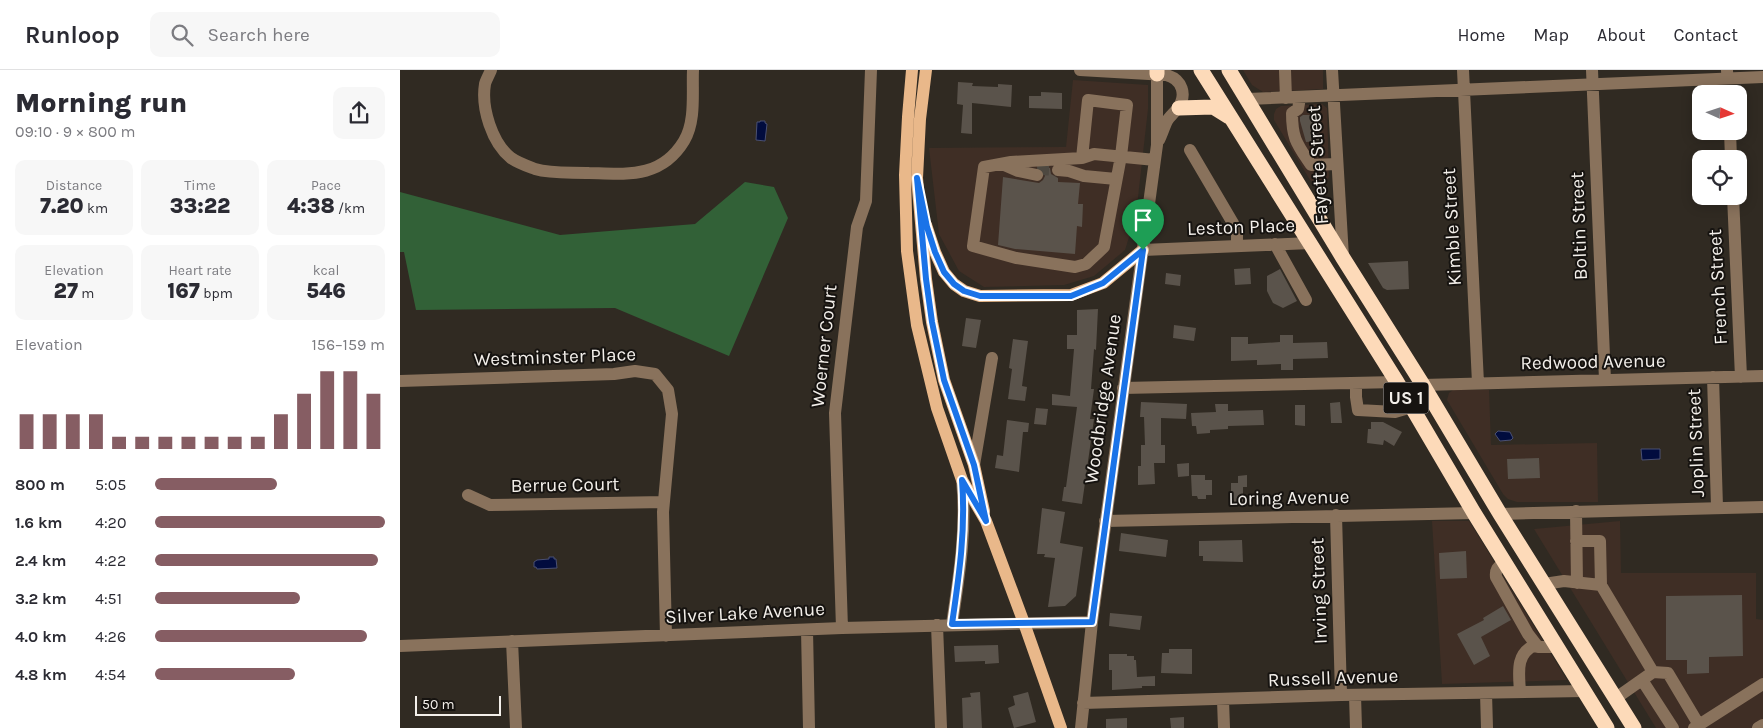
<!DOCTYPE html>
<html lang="en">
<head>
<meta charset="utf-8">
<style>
  body { margin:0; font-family:Karla,sans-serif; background:#f7f7f7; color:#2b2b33; height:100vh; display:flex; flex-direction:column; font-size:19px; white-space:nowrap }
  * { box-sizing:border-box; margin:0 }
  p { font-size:16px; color:#7c7c81 }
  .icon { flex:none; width:28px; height:28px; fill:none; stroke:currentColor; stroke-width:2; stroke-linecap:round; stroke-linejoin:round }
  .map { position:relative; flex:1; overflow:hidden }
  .side { display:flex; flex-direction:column; background:#fff; width:400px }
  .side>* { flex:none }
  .needle { width:32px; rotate:93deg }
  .fabs { position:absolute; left:1292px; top:15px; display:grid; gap:10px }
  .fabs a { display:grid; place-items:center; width:55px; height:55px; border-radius:10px; background:#fff; box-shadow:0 2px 12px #0003; font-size:25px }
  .scale { position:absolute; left:15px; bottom:12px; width:86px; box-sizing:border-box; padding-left:5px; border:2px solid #f3efea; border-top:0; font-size:14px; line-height:18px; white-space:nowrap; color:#f3efea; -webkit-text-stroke:4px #161310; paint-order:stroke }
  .pin { position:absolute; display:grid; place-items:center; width:42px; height:42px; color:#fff; margin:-51px -21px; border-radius:50% 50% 50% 0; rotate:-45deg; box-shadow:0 0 5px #0007 }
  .pin .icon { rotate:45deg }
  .round { display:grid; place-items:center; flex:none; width:52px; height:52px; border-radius:10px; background:#f7f7f7 }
  .head { display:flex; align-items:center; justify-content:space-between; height:85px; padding:0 15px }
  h1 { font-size:28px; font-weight:800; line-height:38px }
  .metrics { display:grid; grid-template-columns:repeat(3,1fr); gap:8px; height:85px; padding:5px 15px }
  .metrics div { display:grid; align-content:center; border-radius:10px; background:#f7f7f7; text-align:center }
  .metrics b { font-size:21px; font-weight:800 }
  .metrics small { font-size:14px; font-weight:400 }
  .metrics p { font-size:14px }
  .chart { height:140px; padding:10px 15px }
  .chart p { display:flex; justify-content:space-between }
  .chart svg { width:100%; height:90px; margin-top:5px; stroke:#865d63; stroke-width:6 }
  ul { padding:0 15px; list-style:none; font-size:16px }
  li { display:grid; grid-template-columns:80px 60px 1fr; align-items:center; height:38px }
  li i { height:12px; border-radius:6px; background:#865d63 }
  header { display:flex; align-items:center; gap:30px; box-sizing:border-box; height:70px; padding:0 25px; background:#fff; border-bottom:1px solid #e1e1e2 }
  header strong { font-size:24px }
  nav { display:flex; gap:28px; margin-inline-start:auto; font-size:18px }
  .search { width:350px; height:45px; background:#f7f7f7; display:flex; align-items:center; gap:12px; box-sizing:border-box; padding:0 18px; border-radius:10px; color:#7c7c81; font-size:19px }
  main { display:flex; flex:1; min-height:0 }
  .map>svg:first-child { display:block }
  .commercial { fill:#3f2e25 }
  .green { fill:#326137 }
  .water { fill:#010c3e; stroke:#4a5072 }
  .building { fill:#5a534b }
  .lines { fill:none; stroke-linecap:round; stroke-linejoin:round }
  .minor-tunnel { stroke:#4d4840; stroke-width:12; stroke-dasharray:12 6; stroke-linecap:butt }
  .minor { stroke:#89725c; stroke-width:12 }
  .major { stroke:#e9b88a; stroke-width:12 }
  .highway { stroke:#fddab9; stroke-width:15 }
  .route-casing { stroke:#fff; stroke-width:10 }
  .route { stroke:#1a73e8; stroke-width:6 }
  .labels { text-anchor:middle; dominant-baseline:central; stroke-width:4; stroke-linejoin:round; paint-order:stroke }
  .shield { fill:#161310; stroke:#b1ada9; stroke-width:1 }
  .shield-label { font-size:18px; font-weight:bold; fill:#f3efea }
  .street-label { font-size:19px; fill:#f3efea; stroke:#161310 }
</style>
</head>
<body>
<header>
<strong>Runloop</strong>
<div class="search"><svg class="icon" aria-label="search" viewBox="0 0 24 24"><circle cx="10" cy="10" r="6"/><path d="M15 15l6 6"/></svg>Search here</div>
<nav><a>Home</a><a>Map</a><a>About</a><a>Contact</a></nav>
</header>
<main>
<section class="side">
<div class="head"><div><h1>Morning run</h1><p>09:10 · 9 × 800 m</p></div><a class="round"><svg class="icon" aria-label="share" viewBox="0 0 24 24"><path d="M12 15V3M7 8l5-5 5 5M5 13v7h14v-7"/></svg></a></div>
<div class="metrics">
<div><p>Distance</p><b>7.20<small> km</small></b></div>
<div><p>Time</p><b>33:22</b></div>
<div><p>Pace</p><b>4:38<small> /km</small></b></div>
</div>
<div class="metrics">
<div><p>Elevation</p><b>27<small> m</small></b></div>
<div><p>Heart rate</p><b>167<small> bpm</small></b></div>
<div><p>kcal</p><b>546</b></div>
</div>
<div class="chart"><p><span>Elevation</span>156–159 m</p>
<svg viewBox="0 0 160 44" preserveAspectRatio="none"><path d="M5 44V27M15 44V27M25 44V27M35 44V27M45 44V38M55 44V38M65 44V38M75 44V38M85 44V38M95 44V38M105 44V38M115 44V27M125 44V17M135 44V6M145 44V6M155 44V17"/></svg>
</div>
<ul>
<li><b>800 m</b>5:05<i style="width:53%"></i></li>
<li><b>1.6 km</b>4:20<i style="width:100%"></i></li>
<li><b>2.4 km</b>4:22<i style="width:97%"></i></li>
<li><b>3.2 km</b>4:51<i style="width:63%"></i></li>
<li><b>4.0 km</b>4:26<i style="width:92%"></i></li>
<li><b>4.8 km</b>4:54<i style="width:61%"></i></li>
</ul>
</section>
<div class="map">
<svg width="1363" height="658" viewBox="0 0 1363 658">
  <rect width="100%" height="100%" fill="#302a22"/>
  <!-- commercial -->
  <path class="commercial" d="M843,0H923V19L863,22L852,15Z
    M673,10L748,15V39L736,145L725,180L694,206L664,215L584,217L559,201L539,164L529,78L666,77Z
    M922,34L927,38L929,107L925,112L919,115L914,113L910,110L874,50V44L876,39L881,36Z
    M1053,320H1089L1091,375L1197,373L1198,432H1117L1108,429L1103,424L1047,330L1049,323Z
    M1032,451H1069L1167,610L1042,614Z
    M1220,451L1221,503H1356V549L1363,550V658H1256L1134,459Z"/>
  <!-- green -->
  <path class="green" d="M345,112L374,117L388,148L329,286L215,238L16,240L4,182H0V122L160,165L295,154Z"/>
  <!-- water -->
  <path class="water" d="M360,51H365V53L367,54L365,71L356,70L357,52H360Z
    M1098,361L1110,362L1113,368L1111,370L1100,371L1095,364Z
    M1241,379H1260V389L1242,390Z
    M149,487H154V489H156L157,498L137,499L136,497H134V492L137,490L149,489Z"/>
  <!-- building -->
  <path class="building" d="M558,12L573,13L572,16L598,17V14L612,15L611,37L572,33V64L561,63L563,35L557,34Z
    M641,22L662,23V39L629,38V26H641Z
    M903,45H919L920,71L906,72L900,51V47Z
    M642,98H650L651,104L658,108V112L680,113L678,134H683L682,157L677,156L675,184L615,179L598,175L603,107L639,113L643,110L645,106V102Z
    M1008,191L1009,219L987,220L983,218L968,193Z
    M850,198L851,214L835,215L834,199Z
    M880,199L897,231L883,238L873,233L867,221V206Z
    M766,203L781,205L780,216L765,214Z
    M698,239L696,280L694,279L691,319H694L690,349H694L682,434L662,431L664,417H666L677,337L652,335V324L670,326L674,279H667V265H677V240Z
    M566,248L581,250L576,278L562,276Z
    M774,255L796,258L794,271L773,268Z
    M880,265H893V273L927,272L928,288L893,289V300H881V294L857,295V290L831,291V267H848V274L880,272Z
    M613,269L628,271L622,316L627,317L625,331L608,329L612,299L609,298Z
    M741,332L787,334L786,349L761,348V375H765V393H754L755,414L738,415V396H741V375H745L744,347H740Z
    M940,332L942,353H931L930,333Z
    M815,334H828V341L863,340L864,355L828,356V359L810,360V363L797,364L796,356H792L791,343L816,342Z
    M895,335H905V356L895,355Z
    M636,338L648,339L646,355L634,354Z
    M607,350L629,353L628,362H623L619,402L595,398L597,385L603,386Z
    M971,352H983L1002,362L994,376L984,370L983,375L967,373L968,359H971Z
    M1139,388L1140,408L1108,409L1107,389Z
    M789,393V406L778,407L777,394Z
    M791,405H805V410H812V425H806V429H798L797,426H792Z
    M847,405V417H843V432H831V413H838V406Z
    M642,438L665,442L660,473L683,477L676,526L665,536L648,537L655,488L644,487L645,484H637Z
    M721,463L768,470L766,487L719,481Z
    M842,470L843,492L803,491V486H799V471Z
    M1066,481L1067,508L1040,509L1039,483Z
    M1342,525L1343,586L1309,587V603L1287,604V590H1266V526Z
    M1103,536L1111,550L1081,567L1090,586L1074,595L1057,564L1084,550L1083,548Z
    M710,543L742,546L740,560L709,556Z
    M598,575L599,593L585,594V591L555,592L554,576Z
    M769,579H792V604L761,603L762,583H769Z
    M709,584H727V586H734V590H736L737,607L755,606V616H742V618L712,620V600H709Z
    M580,622L582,658H563L562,628L571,627L570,623Z
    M628,622L636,652L614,658L608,638L615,635L613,626Z
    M784,647V658H771L770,648Z
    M727,648V658H706V649Z"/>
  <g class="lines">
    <!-- minor-tunnel -->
    <path class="minor-tunnel" d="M637,99L658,100"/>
    <!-- minor -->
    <path class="minor" d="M91,0C89,5 86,10 85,14C81,38 92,73 111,88C118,93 127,96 135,99C152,104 171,102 189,103C226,104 261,109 284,71C296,51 292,23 293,0
      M680,0L766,5C782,9 788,25 777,39C774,43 769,47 767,51C764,57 762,64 759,70
      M885,0L886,28
      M932,0L943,187
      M1063,0L1078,313
      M1192,0L1205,310
      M1327,0L1328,24
      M900,28L898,39L892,43C892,69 897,74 911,95L937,94
      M848,29L1363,7
      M1330,61L1331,89
      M790,80L837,160V176
      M682,88L688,30L727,35L721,86L704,177L686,194L675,197L616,188L573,176L584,97L611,92L682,88L694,84L755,90
      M602,94L618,101L637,105
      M658,100L669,101L684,106L716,109
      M1333,126L1341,307
      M875,174L906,230
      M743,180L911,173
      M1313,307L1317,437
      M0,311L214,304L235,301L255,304L268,320L272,344L263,442L266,566
      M956,313V327L958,340L995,342L1012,337
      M1023,315L1363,306
      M723,318L997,312
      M574,395L592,288
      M68,425L90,435L264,432
      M1176,441L1177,513
      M1100,444L1363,437
      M936,445L941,625
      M705,451L1074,443
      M1176,471H1200L1201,515L1253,602
      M1104,492C1098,497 1095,499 1096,507L1128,564L1138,577H1157
      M1144,514L1164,511L1201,515
      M552,554C559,506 567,459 562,410
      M537,555L541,658
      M442,558L435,343L457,157L466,131L471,0
      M407,560L409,658
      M112,571L116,658
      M0,576L442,558L692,552
      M1242,610L1273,658
      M1120,622C1119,603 1115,584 1135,575
      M1086,623L1087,658
      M955,625L956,658
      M1216,628L1253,602L1268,603L1299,655
      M823,630L824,658
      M683,633L941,625L1184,621
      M681,658L692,552L757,75V4
      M1294,658L1363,614
      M1358,658L1363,655"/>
    <!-- major -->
    <path class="major" d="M512,0L508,47L505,105L507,181L517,255L537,338L562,410L586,451L624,553L661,658
      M526,0L520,49L517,108L526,209L532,252L544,310L574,395L584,441
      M526,155L535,182L544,202L554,214L564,221L580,226L671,225L703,213L743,180"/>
    <!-- highway -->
    <path class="highway" d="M757,0V4
      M801,0L997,312L1074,443L1207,658
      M829,0L943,188L1023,315L1100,444L1234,658
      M779,38L813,37L829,47"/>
  </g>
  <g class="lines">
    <defs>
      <path id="route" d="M517,108L527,157L535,182L544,202L554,214L564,221L580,226H671L703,213L743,180L692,552L552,554C559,506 566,459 562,410L586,451L574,395L544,310L532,252L526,209Z"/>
    </defs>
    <!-- route casing -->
    <use href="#route" class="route-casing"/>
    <!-- route -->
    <use href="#route" class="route"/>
  </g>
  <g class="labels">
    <!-- shield labels -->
    <rect class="shield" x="983.5" y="312.5" width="45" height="31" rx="4"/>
    <g class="shield-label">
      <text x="1006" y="328">US 1</text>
    </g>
    <!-- street labels -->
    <g class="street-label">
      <text transform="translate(918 95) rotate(-94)">Fayette Street</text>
      <text transform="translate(1179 156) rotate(-92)">Boltin Street</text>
      <text transform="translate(841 157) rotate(-2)">Leston Place</text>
      <text transform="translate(1052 157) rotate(-93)">Kimble Street</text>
      <text transform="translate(1318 217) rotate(-93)">French Street</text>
      <text transform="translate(424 276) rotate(-84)">Woerner Court</text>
      <text transform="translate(155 287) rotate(-2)">Westminster Place</text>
      <text transform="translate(1193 292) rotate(-1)">Redwood Avenue</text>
      <text transform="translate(703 329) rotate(-82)">Woodbridge Avenue</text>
      <text transform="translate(1296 373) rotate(-92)">Joplin Street</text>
      <text transform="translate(165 415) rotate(-1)">Berrue Court</text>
      <text transform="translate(889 428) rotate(-1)">Loring Avenue</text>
      <text transform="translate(919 521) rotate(-92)">Irving Street</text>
      <text transform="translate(345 543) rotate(-3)">Silver Lake Avenue</text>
      <text transform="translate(933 608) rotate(-2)">Russell Avenue</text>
    </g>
  </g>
</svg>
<div class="fabs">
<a><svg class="needle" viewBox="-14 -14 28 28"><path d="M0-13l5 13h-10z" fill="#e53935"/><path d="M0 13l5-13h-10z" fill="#7c7c81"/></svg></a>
<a><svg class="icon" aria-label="locate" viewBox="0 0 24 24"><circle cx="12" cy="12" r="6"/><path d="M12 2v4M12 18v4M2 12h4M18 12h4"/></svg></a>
</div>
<div class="scale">50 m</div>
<div class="pin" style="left:743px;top:180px;background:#1e9e55"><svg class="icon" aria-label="arrive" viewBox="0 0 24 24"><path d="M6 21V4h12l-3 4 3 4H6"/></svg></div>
</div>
</main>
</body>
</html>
